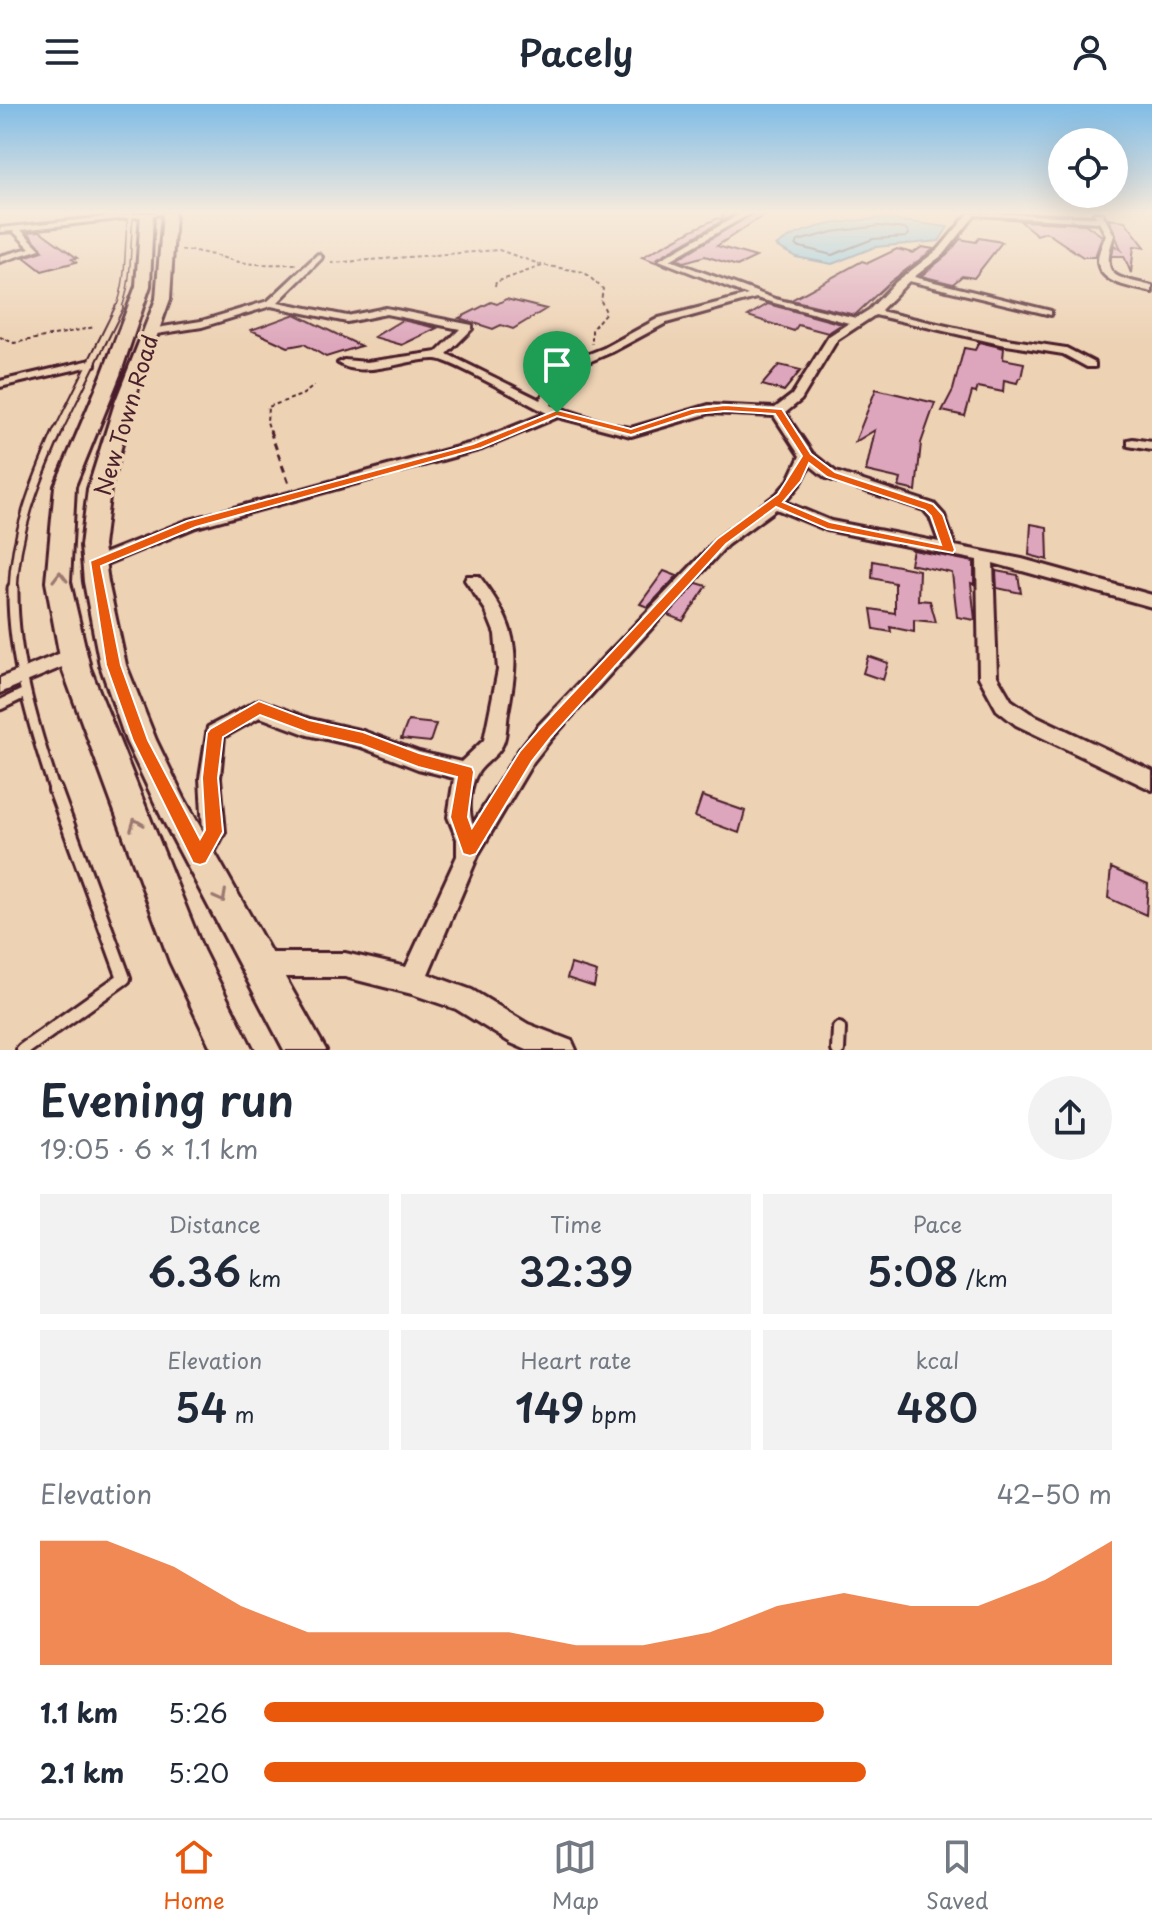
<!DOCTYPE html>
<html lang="en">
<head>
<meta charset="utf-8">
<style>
  body { margin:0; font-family:"Playpen Sans",sans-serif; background:#f2f2f3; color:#1f2937; height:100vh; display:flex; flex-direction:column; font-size:30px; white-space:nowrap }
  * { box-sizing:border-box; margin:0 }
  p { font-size:26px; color:#747a83 }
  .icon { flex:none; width:44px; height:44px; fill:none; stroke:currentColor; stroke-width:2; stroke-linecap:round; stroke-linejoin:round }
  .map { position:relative; height:946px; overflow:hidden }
  .drawer { display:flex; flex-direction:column; background:#fff; flex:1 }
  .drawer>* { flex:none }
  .tools { position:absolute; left:1048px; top:24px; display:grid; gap:16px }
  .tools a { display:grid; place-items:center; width:80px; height:80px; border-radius:50%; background:#fff; box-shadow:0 8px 32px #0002; font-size:40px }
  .pin { position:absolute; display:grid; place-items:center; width:68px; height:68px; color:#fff; margin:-82px -34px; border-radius:50% 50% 50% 0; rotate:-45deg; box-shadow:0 0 8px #0007 }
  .pin .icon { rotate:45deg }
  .round { display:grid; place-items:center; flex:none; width:84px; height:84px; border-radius:42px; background:#f2f2f3 }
  .overview { display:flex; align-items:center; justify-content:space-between; height:136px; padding:0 40px }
  h1 { font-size:44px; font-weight:600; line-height:60px }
  .figures { display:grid; grid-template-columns:repeat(3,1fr); gap:12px; height:136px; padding:8px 40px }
  .figures div { display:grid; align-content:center; border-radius:0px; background:#f2f2f3; text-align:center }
  .figures b { font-size:40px; font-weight:600 }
  .figures small { font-size:22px; font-weight:400 }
  .figures p { font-size:22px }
  .chart { height:224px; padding:16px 40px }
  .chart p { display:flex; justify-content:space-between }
  .chart svg { width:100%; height:144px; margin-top:8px; fill:#ea580c; opacity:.7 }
  ul { padding:0 40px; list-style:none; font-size:26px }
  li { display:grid; grid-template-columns:128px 96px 1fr; align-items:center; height:60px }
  li i { height:20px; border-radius:10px; background:#ea580c }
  header { display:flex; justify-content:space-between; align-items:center; height:104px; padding:0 40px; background:#fff; font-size:36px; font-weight:600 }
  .menu { display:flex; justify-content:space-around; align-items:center; height:112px; border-top:2px solid #e0e1e3; background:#fff; font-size:22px; color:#747a83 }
  .menu a { display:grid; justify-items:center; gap:4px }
  .menu .selected { color:#ea580c }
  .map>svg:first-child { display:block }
  .water { fill:#83c8e4; stroke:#6c849a; stroke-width:2 }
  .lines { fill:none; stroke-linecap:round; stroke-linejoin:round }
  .shore { stroke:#616375; stroke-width:2 }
  .building { fill:#dda6bc; stroke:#4a1f2b; stroke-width:2 }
  .lane-far4-casing { stroke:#4a1f2b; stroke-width:7 }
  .lane-far3-casing { stroke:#4a1f2b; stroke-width:10 }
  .lane-far2-casing { stroke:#4a1f2b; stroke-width:12 }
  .lane-far1-casing { stroke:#4a1f2b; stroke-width:15 }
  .lane-casing { stroke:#4a1f2b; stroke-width:18 }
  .street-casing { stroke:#4a1f2b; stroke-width:6 }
  .primary-casing { stroke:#4a1f2b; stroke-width:6 }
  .path-far1 { stroke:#4a1f2b; stroke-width:2; stroke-dasharray:4 3; stroke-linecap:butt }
  .path { stroke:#4a1f2b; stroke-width:3; stroke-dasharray:7 5; stroke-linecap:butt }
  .lane-far4 { stroke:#edd2b4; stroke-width:4 }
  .lane-far3 { stroke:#edd2b4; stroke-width:6 }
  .lane-far2 { stroke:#edd2b4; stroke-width:7 }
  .lane-far1 { stroke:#edd2b4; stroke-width:9 }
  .lane { stroke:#edd2b4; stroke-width:12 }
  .street { fill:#edd2b4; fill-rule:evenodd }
  .primary { fill:#edd2b4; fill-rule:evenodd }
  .oneway { stroke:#9c7870 }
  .route { fill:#ea580c; stroke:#fff; stroke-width:2; fill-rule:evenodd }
  .labels { text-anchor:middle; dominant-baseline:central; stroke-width:7; stroke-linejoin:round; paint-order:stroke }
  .street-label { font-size:22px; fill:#4a1f2b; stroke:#edd2b4 }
</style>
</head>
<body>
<header><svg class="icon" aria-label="menu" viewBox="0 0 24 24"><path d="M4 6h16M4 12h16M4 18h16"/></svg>Pacely<svg class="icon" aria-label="person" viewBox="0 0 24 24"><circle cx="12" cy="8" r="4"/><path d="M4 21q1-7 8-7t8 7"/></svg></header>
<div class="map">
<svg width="1152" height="946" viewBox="0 0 1152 946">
  <rect width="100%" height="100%" fill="#edd2b4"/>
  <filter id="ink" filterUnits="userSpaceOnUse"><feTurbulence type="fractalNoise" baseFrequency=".0125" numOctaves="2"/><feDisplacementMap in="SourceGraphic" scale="16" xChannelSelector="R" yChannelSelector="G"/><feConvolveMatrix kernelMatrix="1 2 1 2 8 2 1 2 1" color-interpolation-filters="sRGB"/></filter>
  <g filter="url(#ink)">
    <!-- water -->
    <path class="water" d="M879,114L948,123L939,137L875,143L832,160L796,153L776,142C805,120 845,118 879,114Z"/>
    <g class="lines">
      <!-- shore -->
      <path class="shore" d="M879,122L906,125L909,130L906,133L873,135L832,151L796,142L798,137L833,128Z"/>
    </g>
    <!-- building -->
    <path class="building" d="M723,109H736L656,155L669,163L642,153L692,126L718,114L722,116Z
      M754,109H767L717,142L756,153L737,162L705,152L684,158L677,155Z
      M1109,115L1125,117L1145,143L1134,142L1131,169L1124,152H1112L1114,141L1121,146Z
      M1020,117L1085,120L1102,132L1095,153H1083L1046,128L1037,131Z
      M40,127L77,154L72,155L76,158L42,167L24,153L43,147L28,128Z
      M979,134L1002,138L974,174L962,172L953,180L921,172L947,151L960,135L976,138Z
      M922,143L934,145L890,178L855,211L791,196L862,157L868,159L897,145L913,149Z
      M506,195L546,205L513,225L501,221L493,225L459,214L491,198L497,200Z
      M768,200L842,220L828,229L798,221L794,227L748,212Z
      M295,210L361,242L326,253L304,240L288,243L251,226Z
      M402,216L437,224L402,241L374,233Z
      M979,238L1004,244L1003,255L1024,259L1021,274H1019L1017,279L1004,276L1003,288L978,283L976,289L972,288L965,312L942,307L953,286L964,244L975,246Z
      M779,261L801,266L784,287L762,281Z
      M876,285L935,299L921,339L916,387L899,383L901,375L866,367L875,326L855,338Z
      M1031,420L1047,423L1048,456L1029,451Z
      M913,446L974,458V480L971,479L975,516L957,513L952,469L910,460Z
      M873,457L919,466L918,496L930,497L936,518L914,516V528L890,523L891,528L874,525L871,505L895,509V479L872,474Z
      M664,467L677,472L648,503L640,500Z
      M996,467L1018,471L1021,489L997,484Z
      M697,479L707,482L683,517L668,511Z
      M868,552L888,559L883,576L863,569Z
      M408,617L436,620L430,638L401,635Z
      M702,692L745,707L739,729L695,713Z
      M1111,764L1148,780L1146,811L1108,794Z
      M571,860L597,868L594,883L567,874Z"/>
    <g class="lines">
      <defs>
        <path id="lane-far4" d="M118,206C131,176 126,141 131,109"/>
        <path id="lane-far3" d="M57,329L119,204"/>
        <path id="lane-far2" d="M13,486C15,429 35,379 58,327"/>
        <path id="lane-far1" d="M13,484C12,553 34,624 55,688
          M0,601L25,589"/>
        <path id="lane" d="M23,946L124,874L55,686
          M838,946L839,925"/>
        <path id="street" d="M146,109H171L21,126L40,145L0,158V152L30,144L13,127L0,128V124Z
          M742,109H751L670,156L775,195L856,214L869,206L896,178L939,145L969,109L1096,113L1094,109H1102L1114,131C1100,175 1114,172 1152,182V188C1134,183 1099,181 1098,157C1098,149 1103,138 1106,131L1099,118L975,111L945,149L914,173L1051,207V211L909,177L880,207L1000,234L1066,244L1095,259V263H1087L1063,250L1000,240L875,211L837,236L801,296L785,309L812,349L836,368L934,400L944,411L955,442L1022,455L1152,491V503L993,459L997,572L1011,596L1030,609L1152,667V686L1016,621L997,606L979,573L977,456L827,426L776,405L727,441L552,634L533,658L479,749L428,870L472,886L528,920L572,937L576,946H527L511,939L456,905L412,890L345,873H260L251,870L248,861L251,852L260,849H345L406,863L457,752V735L448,713L454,674L418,665L361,643L308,631L260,613L224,633L220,674L225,728L208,760L200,763L192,760L189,752L203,726L200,674L208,623L259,596L310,615L363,627L419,648L461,658L484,636L498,566L495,530L485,505L465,476L467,472H479C518,524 520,546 508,609C506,620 507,636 500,645C495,653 485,659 479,667C470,678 467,707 473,720L519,646L538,622L717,435L777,390L789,376L800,352L774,312L710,309L631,332L558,313L482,345L196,423L94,465L86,460L88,456L186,417L472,339L547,309C528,300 450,255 436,255C407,254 364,276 338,259L344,256L367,258L437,248L460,225L386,210L347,218L271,202L202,223L150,231L145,228L150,225L201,217L268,197L318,150L322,153L321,155L278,198L347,212L386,204L472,221V225L447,250L540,296L557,266L571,257L604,244L659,214L748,191L659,156ZM756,194L849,219L829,232L792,291L775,304L709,301L631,324L613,321L551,301L560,277L579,262L612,248L666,219ZM810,361L826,374L924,406L930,413L939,438L831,417L785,398L802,377Z
          M91,256L95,257V261L0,283V277Z
          M1133,335L1152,338V346L1128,342V336Z
          M73,544L79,546L82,551L79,556L0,589V574Z"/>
        <path id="primary" d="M141,109H153L150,182L120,271L75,382L70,478L90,564L203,846L253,946H212L170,858L62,564L46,478L55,382L102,271L136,182Z
          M163,109H175L170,195L133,299L110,385L103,442L108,478L126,561L156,636L184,694L326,946H284L162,714L126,637L100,561L84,478L81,442L88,385L115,299L156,195Z"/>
      </defs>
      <!-- lane-far4 casing -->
      <use href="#lane-far4" class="lane-far4-casing"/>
      <!-- lane-far3 casing -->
      <use href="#lane-far3" class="lane-far3-casing"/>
      <!-- lane-far2 casing -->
      <use href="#lane-far2" class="lane-far2-casing"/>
      <!-- lane-far1 casing -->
      <use href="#lane-far1" class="lane-far1-casing"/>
      <!-- lane casing -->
      <use href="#lane" class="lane-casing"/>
      <!-- street casing -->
      <use href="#street" class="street-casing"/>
      <!-- primary casing -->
      <use href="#primary" class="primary-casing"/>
      <!-- path-far1 -->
      <path class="path-far1" d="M181,146C200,147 214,151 231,156C252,162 275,160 296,160
        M331,159L499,146L542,161L584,168L603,185L601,197L606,208L592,225V240
        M495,182L496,178L542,162
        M0,233L14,239L95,223
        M271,329L267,318L268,303L302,291L314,282"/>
      <!-- path -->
      <path class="path" d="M270,327L289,380"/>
      <!-- lane-far4 -->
      <use href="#lane-far4" class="lane-far4"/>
      <!-- lane-far3 -->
      <use href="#lane-far3" class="lane-far3"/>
      <!-- lane-far2 -->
      <use href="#lane-far2" class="lane-far2"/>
      <!-- lane-far1 -->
      <use href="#lane-far1" class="lane-far1"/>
      <!-- lane -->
      <use href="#lane" class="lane"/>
      <!-- street -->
      <use href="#street" class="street"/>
      <!-- primary -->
      <use href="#primary" class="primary"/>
    </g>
    <!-- one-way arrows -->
    <defs><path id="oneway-chevron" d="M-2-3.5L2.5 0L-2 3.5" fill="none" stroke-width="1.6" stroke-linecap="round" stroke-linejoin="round" transform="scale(2)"/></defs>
    <g class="oneway">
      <use href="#oneway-chevron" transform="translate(60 473) rotate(-90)"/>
      <use href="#oneway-chevron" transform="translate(136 720) rotate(-111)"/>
      <use href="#oneway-chevron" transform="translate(221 793) rotate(62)"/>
    </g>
  </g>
  <!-- sky -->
  <linearGradient id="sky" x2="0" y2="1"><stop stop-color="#7fbce6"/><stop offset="0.45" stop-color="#f7ebdd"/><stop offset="1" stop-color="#f7ebdd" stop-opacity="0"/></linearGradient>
  <rect width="1152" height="241" fill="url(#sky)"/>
  <!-- route -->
  <path class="route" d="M725,301L782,305L811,350L835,368L933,400L943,411L955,446L953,449L827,425L776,403L726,440L551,633L532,657L476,750L470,752L463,750L450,713L457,673L418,663L361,641L308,629L260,611L223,633L218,674L223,728L206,759L200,761L193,759L133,637L106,561L90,457L187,417L473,340L557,306L631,325L691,305ZM725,307L775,310L802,352L778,390L717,435L540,624L520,647L472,724L468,713L474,668L472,663L419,649L363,628L309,616L259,597L210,625L207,629L202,674L205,726L200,735L148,636L121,561L101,462L196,423L481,344L557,312L631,331L696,310ZM809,359L827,373L925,406L931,412L941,441L830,418L783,398L801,377Z"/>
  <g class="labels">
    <!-- street labels -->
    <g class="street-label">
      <text transform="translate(125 311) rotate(-73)">New Town Road</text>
    </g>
  </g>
</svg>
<div class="tools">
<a><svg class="icon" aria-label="locate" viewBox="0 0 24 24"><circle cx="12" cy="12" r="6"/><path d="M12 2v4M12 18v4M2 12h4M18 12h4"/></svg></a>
</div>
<div class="pin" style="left:557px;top:309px;background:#1e9e55"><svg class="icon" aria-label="arrive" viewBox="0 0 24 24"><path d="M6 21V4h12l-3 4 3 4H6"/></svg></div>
</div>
<section class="drawer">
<div class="overview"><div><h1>Evening run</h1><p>19:05 · 6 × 1.1 km</p></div><a class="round"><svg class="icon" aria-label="share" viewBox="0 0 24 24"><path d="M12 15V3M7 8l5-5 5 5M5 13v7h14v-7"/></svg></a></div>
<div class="figures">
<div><p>Distance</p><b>6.36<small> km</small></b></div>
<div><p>Time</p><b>32:39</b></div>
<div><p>Pace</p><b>5:08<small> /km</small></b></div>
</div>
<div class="figures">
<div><p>Elevation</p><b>54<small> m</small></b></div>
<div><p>Heart rate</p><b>149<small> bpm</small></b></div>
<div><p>kcal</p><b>480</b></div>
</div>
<div class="chart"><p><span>Elevation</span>42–50 m</p>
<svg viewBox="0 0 160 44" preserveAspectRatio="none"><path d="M0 44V6L10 6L20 14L30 26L40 34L50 34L60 34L70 34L80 38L90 38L100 34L110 26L120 22L130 26L140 26L150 18L160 6V44z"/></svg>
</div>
<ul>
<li><b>1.1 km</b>5:26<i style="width:66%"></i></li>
<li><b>2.1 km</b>5:20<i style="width:71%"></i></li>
</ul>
</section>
<nav class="menu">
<a class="selected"><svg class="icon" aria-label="home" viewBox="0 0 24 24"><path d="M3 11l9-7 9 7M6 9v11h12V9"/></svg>Home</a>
<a><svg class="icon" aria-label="map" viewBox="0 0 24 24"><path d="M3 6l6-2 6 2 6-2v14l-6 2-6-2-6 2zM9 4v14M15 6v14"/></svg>Map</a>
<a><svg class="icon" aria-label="saved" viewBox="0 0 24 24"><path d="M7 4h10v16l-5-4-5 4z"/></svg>Saved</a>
</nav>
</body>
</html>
